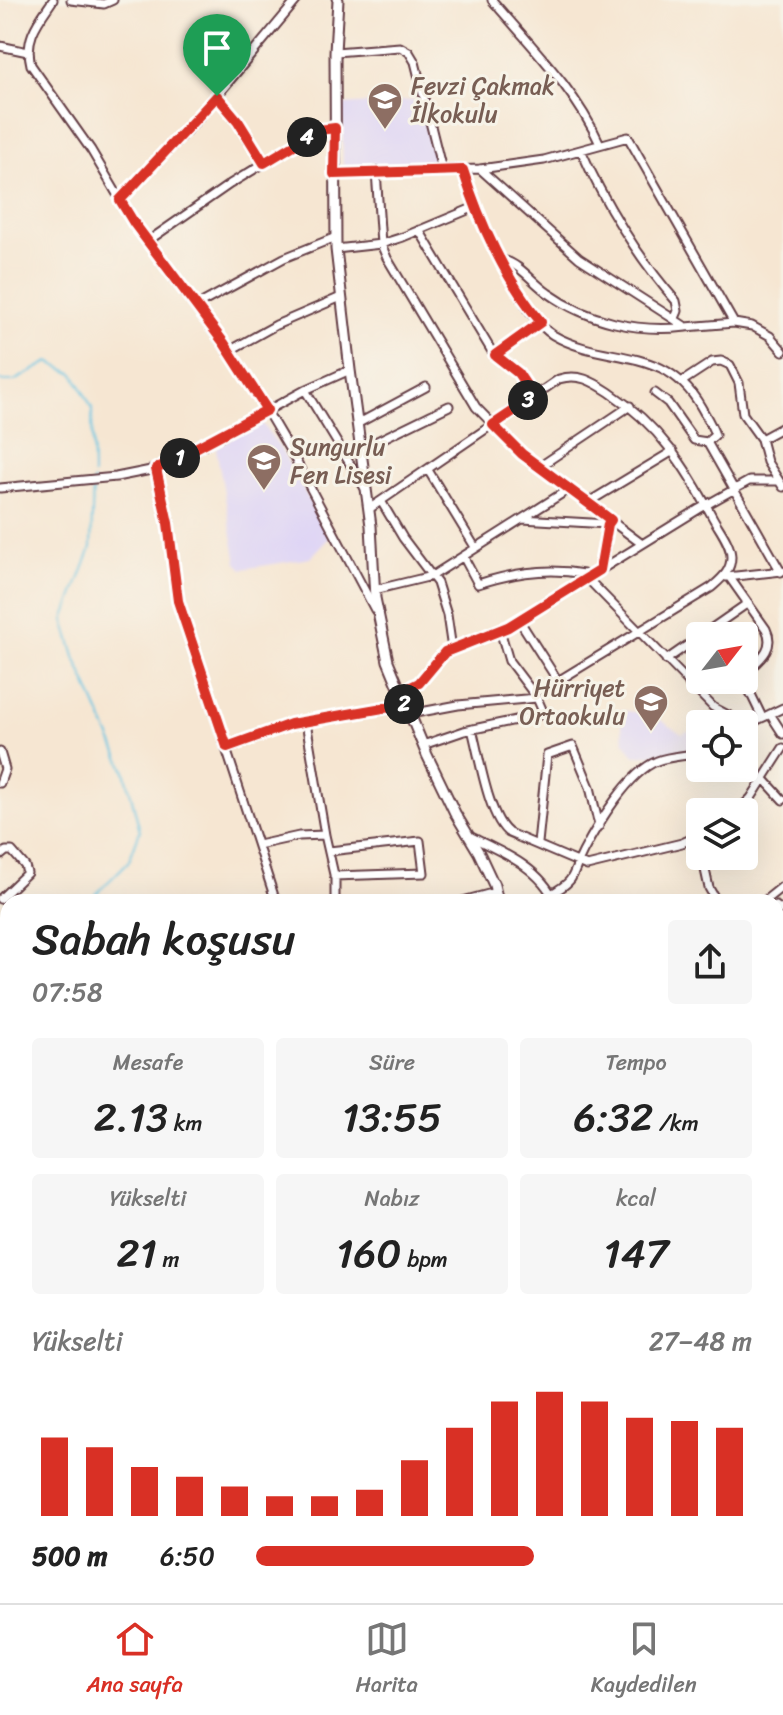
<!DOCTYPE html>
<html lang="tr">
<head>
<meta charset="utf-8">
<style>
  body { margin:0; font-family:Sriracha,sans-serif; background:#f6f6f6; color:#222; height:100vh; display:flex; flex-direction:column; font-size:30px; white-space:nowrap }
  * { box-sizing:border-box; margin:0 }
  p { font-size:26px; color:#767676 }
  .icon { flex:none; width:44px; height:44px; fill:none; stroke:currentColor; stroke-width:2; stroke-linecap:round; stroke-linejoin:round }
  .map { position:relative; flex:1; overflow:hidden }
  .drawer { position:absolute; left:0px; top:894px; width:784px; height:710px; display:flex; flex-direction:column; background:#fff; border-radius:24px 24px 0 0; box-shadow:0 8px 32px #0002 }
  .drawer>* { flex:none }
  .needle { width:52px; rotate:59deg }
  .fabs { position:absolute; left:686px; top:622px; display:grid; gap:16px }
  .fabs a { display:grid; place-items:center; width:72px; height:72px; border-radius:8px; background:#fff; box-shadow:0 8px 32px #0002; font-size:40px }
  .pin { position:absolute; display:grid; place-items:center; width:68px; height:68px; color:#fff; margin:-82px -34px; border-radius:50% 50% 50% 0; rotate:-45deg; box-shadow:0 0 8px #0007 }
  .pin .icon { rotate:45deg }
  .km { position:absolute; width:40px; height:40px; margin:-20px; border-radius:50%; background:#222; color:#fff; font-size:22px; line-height:40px; text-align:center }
  .round { display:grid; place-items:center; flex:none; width:84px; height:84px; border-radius:8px; background:#f6f6f6 }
  .head { display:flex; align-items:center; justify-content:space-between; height:136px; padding:0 32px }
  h1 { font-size:44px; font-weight:600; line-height:60px }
  .metrics { display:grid; grid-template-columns:repeat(3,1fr); gap:12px; height:136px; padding:8px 32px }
  .metrics div { display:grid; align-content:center; border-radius:8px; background:#f6f6f6; text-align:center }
  .metrics b { font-size:40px; font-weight:600 }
  .metrics small { font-size:22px; font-weight:400 }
  .metrics p { font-size:22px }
  .chart { height:224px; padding:16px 32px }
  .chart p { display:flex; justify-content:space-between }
  .chart svg { width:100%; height:144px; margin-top:8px; stroke:#d93025; stroke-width:6 }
  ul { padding:0 32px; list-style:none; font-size:26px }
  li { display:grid; grid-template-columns:128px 96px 1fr; align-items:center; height:60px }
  li i { height:20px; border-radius:10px; background:#d93025 }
  .dock { display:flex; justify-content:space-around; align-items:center; height:112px; border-top:2px solid #e0e0e0; background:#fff; font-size:22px; color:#767676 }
  .dock a { display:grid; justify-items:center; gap:4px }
  .dock .on { color:#d93025 }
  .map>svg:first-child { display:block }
  .built { fill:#dfd5f5 }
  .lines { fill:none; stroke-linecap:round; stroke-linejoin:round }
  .stream { stroke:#64c3e2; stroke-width:2 }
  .minor-casing { stroke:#643d44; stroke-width:11 }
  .major-casing { stroke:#643d44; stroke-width:13 }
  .highway-casing { stroke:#643d44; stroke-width:15 }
  .minor { stroke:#fff; stroke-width:7 }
  .major { stroke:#fff; stroke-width:9 }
  .highway { stroke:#fff; stroke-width:11 }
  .route-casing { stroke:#fff; stroke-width:16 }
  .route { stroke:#d93025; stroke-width:10 }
  .labels { text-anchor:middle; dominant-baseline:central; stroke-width:6; stroke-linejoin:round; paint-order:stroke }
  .education-label { font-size:24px; fill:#785e54; stroke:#f7f3e8; text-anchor:start }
</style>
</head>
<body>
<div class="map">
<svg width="783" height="1603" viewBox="0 0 783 1603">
  <rect width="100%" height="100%" fill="#f7f3e8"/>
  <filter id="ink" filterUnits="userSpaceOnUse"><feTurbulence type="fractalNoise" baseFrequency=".0125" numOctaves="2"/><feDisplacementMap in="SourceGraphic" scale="16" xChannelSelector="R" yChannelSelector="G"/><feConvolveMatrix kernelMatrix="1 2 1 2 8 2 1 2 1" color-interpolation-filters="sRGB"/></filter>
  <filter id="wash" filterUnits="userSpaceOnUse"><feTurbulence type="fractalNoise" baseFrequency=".006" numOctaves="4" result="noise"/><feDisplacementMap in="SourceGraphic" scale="32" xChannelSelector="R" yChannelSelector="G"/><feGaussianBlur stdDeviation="1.8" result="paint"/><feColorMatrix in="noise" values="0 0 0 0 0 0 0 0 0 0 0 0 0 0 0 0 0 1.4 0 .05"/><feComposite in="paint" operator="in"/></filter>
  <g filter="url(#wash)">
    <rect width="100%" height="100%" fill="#f6e6d2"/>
    <!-- built -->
    <path class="built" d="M419,100L435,157L432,163L343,166L342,105Z
      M261,422L279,446L330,537L310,558L243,569L237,563L216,448Z
      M620,710L653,715L682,734L688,731L700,740V751L634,756L624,741Z"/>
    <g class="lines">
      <!-- stream -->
      <path class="stream" d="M0,381H14L49,362L74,374L92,408L93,475
        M88,902L129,861L140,831L125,771L76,660L64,620L91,548L93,481
        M776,1498L783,1494
        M482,1596L487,1603
        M485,1601L511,1596"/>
    </g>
  </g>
  <g filter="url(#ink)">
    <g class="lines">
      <defs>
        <path id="minor" d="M53,0C38,22 24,38 31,65L91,150L134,223L245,374L295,459L375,610
          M71,0L104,4L113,0
          M492,0C531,46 575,89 600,144
          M0,46L28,52
          M335,52L400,47L409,52L415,62L442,170
          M217,96L238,121L264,163
          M581,150C603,201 639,259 676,301L678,311L675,318
          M480,169L579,258L686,327L734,323L752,326L770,336L783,351
          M463,170C475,207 520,316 553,335C607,366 664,343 701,407C706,416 712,425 715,435L707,442
          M376,171L381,244L387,258L476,407L522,454L642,544
          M334,174L480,169L544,160L628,137L734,323
          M120,200L196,121L297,0
          M419,230L491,350L518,373L534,397
          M148,241L230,184L319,130L335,128
          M336,249L381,244L403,237L475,207
          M503,260C520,264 533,283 548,293C587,321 638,333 686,327
          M196,306L284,258L336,237
          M229,351L276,325L341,297
          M495,355L541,322
          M683,381L712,362L721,361L730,365L739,383L743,414L761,439L767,462L783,487
          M305,390L364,487
          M655,393L668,403L694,440L707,442
          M357,424L426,387
          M761,439L783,427
          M707,442L781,572
          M361,449L449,406
          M539,467L630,406
          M156,469L168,523L178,601L276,902
          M428,470L475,547
          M0,488L116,477L156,469L180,458L305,390L350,370
          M381,501L403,538L437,583L447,615L452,649
          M587,503L673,451
          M369,509L559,379C579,373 592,381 609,392C659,425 686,467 713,518C719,529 731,544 731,557C731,571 722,578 712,587L558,681L519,620
          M522,519L608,524L611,520
          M463,556L478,584C512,573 547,567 583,574L713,707L749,726
          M600,570L608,524
          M727,577L782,571
          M730,578L766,629C776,649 759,660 745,673L746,684L762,717
          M374,590L432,576L569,489
          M666,660L748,603
          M689,684L700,673
          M401,692L419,683L445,652L508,627L699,509L749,481H779
          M410,714L458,705L537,698
          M770,714L783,734
          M306,722L325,835
          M472,729C479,754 488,818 509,833L587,866L682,843L700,835
          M744,731L753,722L783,708
          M423,745L464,731L544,714L537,698L509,661L500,630
          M227,747L291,724L406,704
          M0,752L5,769L0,783
          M763,778L783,800
          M737,812L751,798L783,748
          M471,837C502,852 541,868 555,902
          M538,843L547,755L573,746L590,787L599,826
          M258,845L299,836L325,835L335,879V902
          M329,851L420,841L424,873L334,876
          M0,856L6,851H12L25,866L27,873L0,899
          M702,856L709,888L717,902
          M551,894C578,879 571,875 583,852C597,825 629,772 657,761C670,756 686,756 700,753
          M459,902L496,892
          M763,902L783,886
          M776,906L783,911
          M776,993L783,996
          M0,1009L8,1018
          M776,1019L783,1018
          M776,1076L783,1077
          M776,1115L783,1114
          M776,1164L783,1180
          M776,1191L783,1187
          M0,1208L8,1217
          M776,1236L783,1245
          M0,1354L8,1347
          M0,1389L8,1376
          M776,1417L783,1429
          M776,1487L783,1482
          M0,1499L8,1485
          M776,1523L783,1518
          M0,1524L8,1531
          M776,1571L783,1565
          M162,1596L170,1603
          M267,1596L278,1603
          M361,1596L368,1603
          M440,1596L445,1603
          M675,1596L686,1603
          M579,1597L580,1596
          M5,1603L15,1596
          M110,1603L119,1596
          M241,1603L246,1596
          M342,1603L349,1596
          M592,1603L590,1601L595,1596
          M736,1603L745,1596"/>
        <path id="major" d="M338,0L335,52L336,249L350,370L371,526L375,598L388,661L427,755L455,813L479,853L494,885L498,902
          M776,1305L783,1309"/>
        <path id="highway" d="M0,1090L8,1098
          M0,1113L8,1122
          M535,1596L543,1603
          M564,1596L574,1603"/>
      </defs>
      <!-- minor casing -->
      <use href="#minor" class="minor-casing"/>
      <!-- major casing -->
      <use href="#major" class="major-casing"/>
      <!-- highway casing -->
      <use href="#highway" class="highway-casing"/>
      <!-- minor -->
      <use href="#minor" class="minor"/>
      <!-- major -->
      <use href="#major" class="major"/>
      <!-- highway -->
      <use href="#highway" class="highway"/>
    </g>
  </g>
  <g class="lines" filter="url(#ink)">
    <defs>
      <path id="route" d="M217,96L238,121L264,163L319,130L335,128L334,174L463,170C479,221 506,281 541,322L495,355L518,373L534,397L493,425L522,454L611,520L608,524L600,570L508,627L445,652L419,683L401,692L406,704L291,724L227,747L178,601L168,523L156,469L267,410L224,343L134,223L120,200Z"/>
    </defs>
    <!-- route casing -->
    <use href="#route" class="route-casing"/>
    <!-- route -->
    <use href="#route" class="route"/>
  </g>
  <!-- icons -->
  <defs>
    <symbol id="school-pin" viewBox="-11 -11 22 30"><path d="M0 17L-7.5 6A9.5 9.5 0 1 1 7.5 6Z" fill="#8d6e63" stroke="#f7f3e8"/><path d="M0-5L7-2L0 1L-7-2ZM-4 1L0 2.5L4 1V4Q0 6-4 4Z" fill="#fff"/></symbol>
  </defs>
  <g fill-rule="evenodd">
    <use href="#school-pin" x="365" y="80" width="40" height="54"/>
    <use href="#school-pin" x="244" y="441" width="40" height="54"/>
    <use href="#school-pin" x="631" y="682" width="40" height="54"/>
  </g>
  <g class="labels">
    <!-- education labels -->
    <g class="education-label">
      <text x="411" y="86">Fevzi Çakmak<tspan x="411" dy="28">İlkokulu</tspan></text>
      <text x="290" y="447">Sungurlu<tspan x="290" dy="28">Fen Lisesi</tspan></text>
      <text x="625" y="688" text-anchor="end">Hürriyet<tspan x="625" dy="28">Ortaokulu</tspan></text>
    </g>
  </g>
</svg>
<div class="fabs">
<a><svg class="needle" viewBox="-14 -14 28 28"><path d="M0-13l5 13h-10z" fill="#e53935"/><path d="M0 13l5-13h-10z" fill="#767676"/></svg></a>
<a><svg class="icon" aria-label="locate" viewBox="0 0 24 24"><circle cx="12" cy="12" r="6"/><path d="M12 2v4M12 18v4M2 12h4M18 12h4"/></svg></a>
<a><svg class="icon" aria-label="layers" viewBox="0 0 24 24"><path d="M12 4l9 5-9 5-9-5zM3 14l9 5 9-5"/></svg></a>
</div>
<div class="pin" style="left:217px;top:96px;background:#1e9e55"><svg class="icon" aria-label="arrive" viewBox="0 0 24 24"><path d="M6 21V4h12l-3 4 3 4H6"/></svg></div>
<b class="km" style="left:180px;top:458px">1</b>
<b class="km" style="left:404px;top:704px">2</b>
<b class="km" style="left:528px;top:400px">3</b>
<b class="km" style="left:307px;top:137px">4</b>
<section class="drawer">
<div class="head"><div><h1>Sabah koşusu</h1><p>07:58</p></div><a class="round"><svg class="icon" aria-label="share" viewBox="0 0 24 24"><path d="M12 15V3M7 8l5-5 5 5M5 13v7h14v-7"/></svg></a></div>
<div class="metrics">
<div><p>Mesafe</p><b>2.13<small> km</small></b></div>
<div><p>Süre</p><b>13:55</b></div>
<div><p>Tempo</p><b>6:32<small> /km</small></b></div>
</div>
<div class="metrics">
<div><p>Yükselti</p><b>21<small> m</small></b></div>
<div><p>Nabız</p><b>160<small> bpm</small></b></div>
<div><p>kcal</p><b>147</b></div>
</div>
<div class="chart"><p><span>Yükselti</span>27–48 m</p>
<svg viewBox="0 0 160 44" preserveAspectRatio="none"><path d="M5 44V20M15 44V23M25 44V29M35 44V32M45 44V35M55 44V38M65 44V38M75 44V36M85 44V27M95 44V17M105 44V9M115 44V6M125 44V9M135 44V14M145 44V15M155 44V17"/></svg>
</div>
<ul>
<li><b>500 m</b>6:50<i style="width:56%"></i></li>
</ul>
</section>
</div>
<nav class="dock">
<a class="on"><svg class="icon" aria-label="home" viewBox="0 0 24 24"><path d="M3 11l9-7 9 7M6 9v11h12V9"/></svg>Ana sayfa</a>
<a><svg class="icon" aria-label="map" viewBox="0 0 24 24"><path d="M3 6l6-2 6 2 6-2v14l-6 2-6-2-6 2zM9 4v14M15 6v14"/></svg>Harita</a>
<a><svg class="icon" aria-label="saved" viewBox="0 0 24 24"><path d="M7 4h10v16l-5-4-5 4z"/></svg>Kaydedilen</a>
</nav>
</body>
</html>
